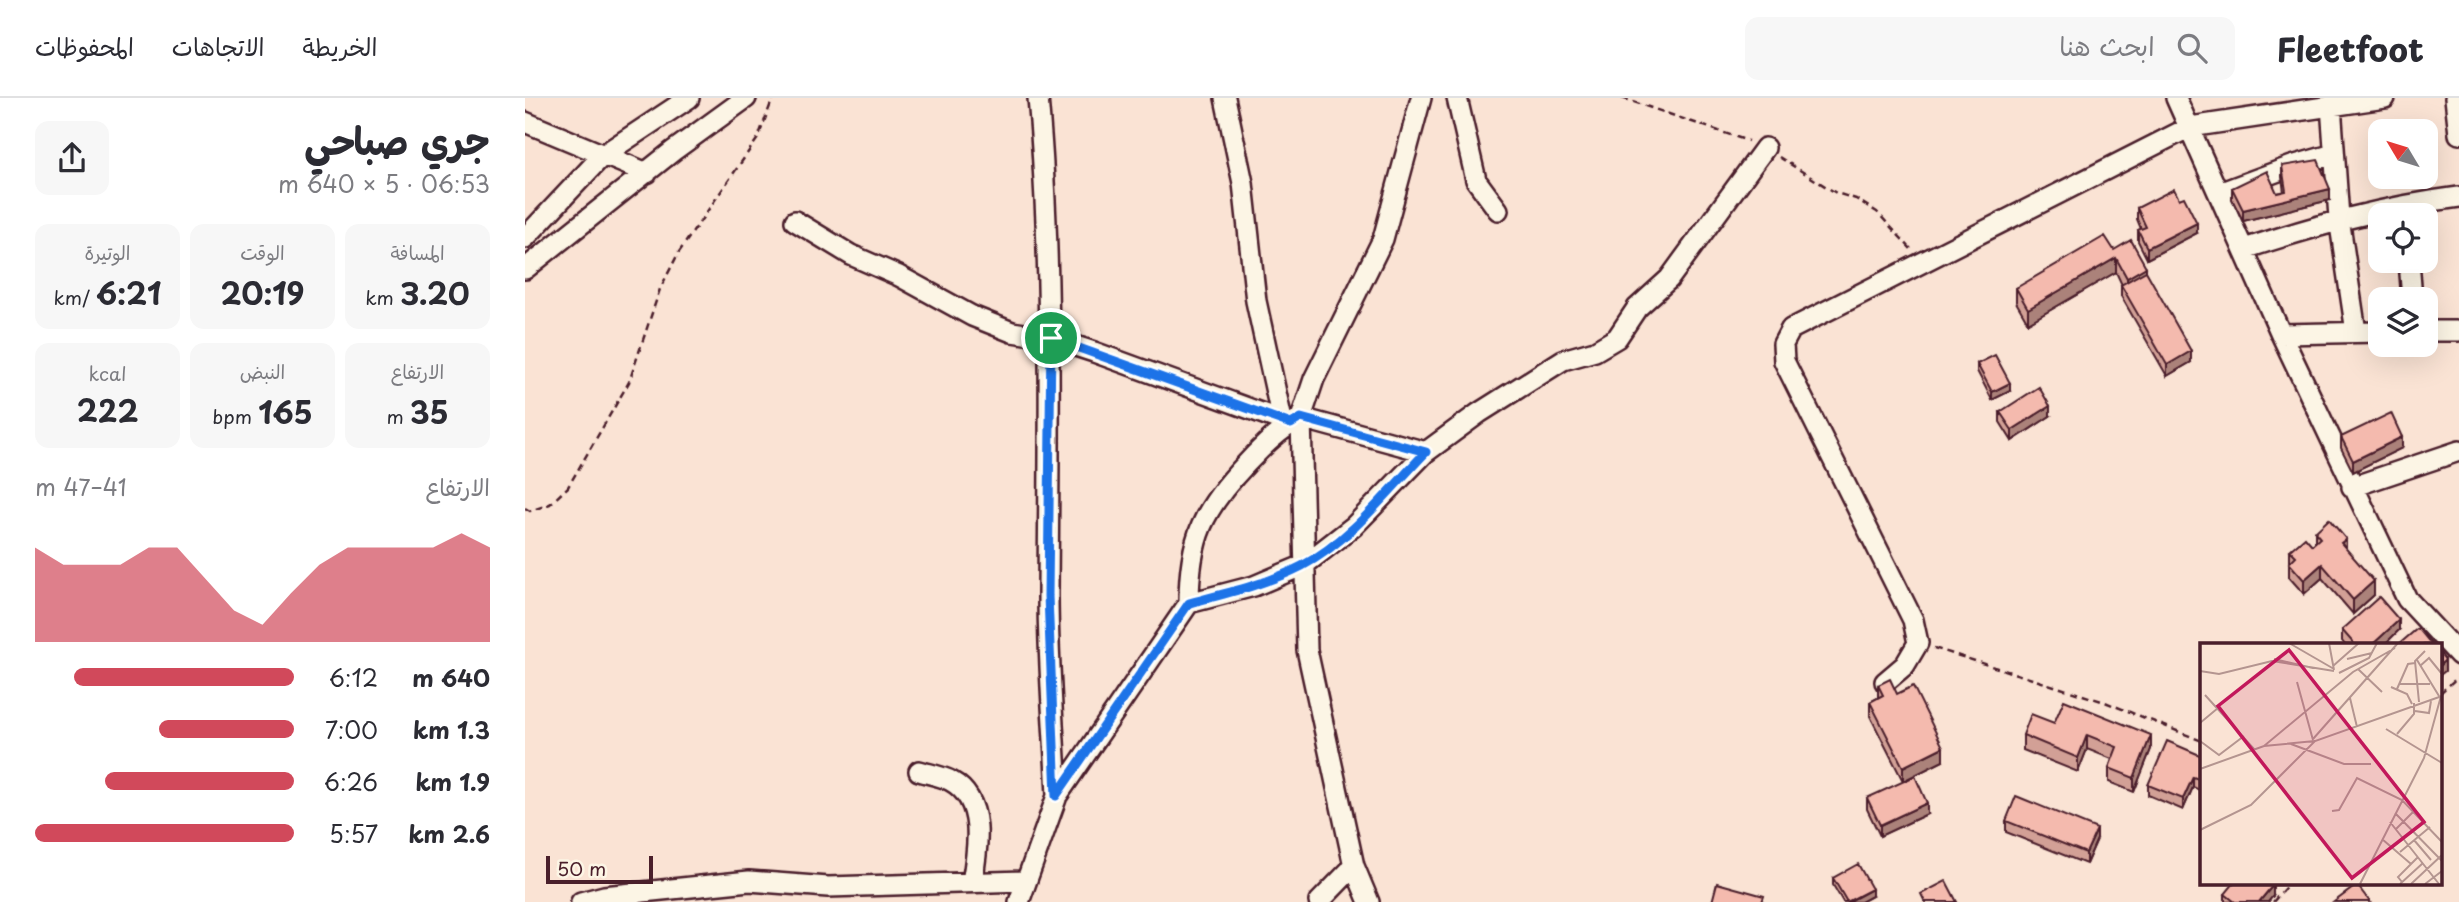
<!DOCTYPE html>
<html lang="ar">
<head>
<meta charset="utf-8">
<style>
  body { margin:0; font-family:"Playpen Sans","Playpen Sans Arabic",sans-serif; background:#f7f7f7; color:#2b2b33; direction:rtl; height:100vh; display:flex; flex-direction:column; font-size:26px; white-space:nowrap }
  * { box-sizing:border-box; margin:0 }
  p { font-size:23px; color:#7c7c81 }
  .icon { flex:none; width:38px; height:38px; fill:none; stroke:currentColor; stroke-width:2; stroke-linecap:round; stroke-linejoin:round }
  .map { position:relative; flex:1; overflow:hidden; direction:ltr }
  .side { display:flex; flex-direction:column; background:#fff; width:525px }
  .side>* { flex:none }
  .needle { width:46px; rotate:308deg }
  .controls { position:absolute; left:1843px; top:21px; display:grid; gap:14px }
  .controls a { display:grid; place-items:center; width:70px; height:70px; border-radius:14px; background:#fff; box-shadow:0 7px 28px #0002; font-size:35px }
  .scale { position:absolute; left:21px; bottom:18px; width:107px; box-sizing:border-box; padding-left:7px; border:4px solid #4a1f2b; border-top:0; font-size:19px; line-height:24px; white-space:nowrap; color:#4a1f2b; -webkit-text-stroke:5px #fcf5e5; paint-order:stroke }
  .pin { position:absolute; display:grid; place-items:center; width:60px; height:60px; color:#fff; margin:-30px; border:4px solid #fff; border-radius:50%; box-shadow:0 2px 7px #0007 }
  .round { display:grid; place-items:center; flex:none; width:74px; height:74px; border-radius:14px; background:#f7f7f7 }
  .overview { display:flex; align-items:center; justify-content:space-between; height:119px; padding:0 35px }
  h1 { font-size:38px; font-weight:700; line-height:52px }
  .metrics { display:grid; grid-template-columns:repeat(3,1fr); gap:10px; height:119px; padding:7px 35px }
  .metrics div { display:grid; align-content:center; border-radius:14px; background:#f7f7f7; text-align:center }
  .metrics b { font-size:30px; font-weight:700 }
  .metrics small { font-size:19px; font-weight:400 }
  .metrics p { font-size:19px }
  .chart { height:196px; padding:14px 35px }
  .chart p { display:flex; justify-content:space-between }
  .chart svg { width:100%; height:126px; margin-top:7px; fill:#d1495b; opacity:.7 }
  ul { padding:0 35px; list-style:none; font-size:23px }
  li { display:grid; grid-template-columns:112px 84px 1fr; align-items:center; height:52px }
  li i { height:18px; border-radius:9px; background:#d1495b }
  header { display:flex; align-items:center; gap:42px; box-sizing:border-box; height:98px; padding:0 35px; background:#fff; border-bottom:2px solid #e1e1e2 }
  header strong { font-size:33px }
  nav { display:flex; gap:38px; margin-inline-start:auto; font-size:24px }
  .search { width:490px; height:63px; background:#f7f7f7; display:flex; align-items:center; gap:18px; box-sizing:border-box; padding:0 24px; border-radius:14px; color:#7c7c81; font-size:26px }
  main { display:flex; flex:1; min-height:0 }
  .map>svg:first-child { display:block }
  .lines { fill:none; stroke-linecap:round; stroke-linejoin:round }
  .minor-casing { stroke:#4a1f2b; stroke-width:24 }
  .path { stroke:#4a1f2b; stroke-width:2.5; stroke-dasharray:7 5; stroke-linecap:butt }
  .minor { stroke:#fcf5e5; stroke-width:19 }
  .wall { fill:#d2a096; stroke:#4a1f2b; stroke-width:2 }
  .shaded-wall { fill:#ab827a; stroke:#4a1f2b; stroke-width:2 }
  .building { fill:#f4baae; stroke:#4a1f2b; stroke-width:2 }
  .route-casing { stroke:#fff; stroke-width:14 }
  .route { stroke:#1a73e8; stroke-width:9 }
  .inset-road { fill:none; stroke:#b49590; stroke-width:2 }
  .view { fill:#c2185b; fill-opacity:0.15; stroke:#c2185b; stroke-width:3.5 }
  .inset-edge { fill:none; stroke:#4a1f2b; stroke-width:3.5 }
</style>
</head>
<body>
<header>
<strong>Fleetfoot</strong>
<div class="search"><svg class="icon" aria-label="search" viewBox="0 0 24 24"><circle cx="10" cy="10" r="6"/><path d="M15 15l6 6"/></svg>ابحث هنا</div>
<nav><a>الخريطة</a><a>الاتجاهات</a><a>المحفوظات</a></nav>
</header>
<main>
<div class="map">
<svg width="1934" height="804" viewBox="0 0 1934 804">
  <rect width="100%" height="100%" fill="#fae3d4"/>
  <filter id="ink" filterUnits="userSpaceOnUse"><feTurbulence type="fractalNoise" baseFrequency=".0143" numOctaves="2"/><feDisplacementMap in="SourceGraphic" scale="14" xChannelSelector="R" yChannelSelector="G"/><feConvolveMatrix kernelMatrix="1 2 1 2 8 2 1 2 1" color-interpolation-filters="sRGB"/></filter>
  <g filter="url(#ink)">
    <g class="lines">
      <defs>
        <path id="minor" d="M513,0C528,166 524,331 523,497C523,564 529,632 532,698
          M700,0L718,85L731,203L757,322
          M932,0L951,82L973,112
          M1651,0L1756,236L1882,501L1934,557
          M1930,0L1934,36
          M1806,7L1814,120L1831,234
          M0,24L122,75
          M1694,95L1767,68L1809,56
          M270,123L326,157L374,178L447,218L487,234L526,240L569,254L766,326
          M0,140L78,57L164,0
          M1719,151C1793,127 1857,109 1934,99
          M1884,163L1887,201
          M0,171L148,53L221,0
          M1900,233H1934
          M1756,236L1855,234
          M1827,389L1934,353
          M664,505L729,488L779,467L829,428L901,354L954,315L1038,262L1070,253L1092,240L1112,210L1144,181L1240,50
          M1360,584L1380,567L1393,545L1388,522L1259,263L1258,246L1266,231L1665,29L1860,0
          M394,673C404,676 417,678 426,683C461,702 453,751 447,784
          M56,804L79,798L224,783L303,789L499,783
          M494,804L532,698L664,505C664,440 678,411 722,365C738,348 755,331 776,320L901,354
          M794,804L829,768
          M844,804L829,768L782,552L776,320L789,281L858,141L896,0"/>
      </defs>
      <!-- minor casing -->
      <use href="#minor" class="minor-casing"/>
      <!-- path -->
      <path class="path" d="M1097,0L1223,43
        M1254,59L1311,95L1331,101L1352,114L1387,152
        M0,410L5,413L25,406L43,389L104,284L135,191L154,154L233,40L248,0
        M1409,550L1580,604L1677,643
        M1915,595L1934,578
        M1748,804L1764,785"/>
      <!-- minor -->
      <use href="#minor" class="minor"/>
    </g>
    <!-- wall -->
    <path class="wall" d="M1757,68L1805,102L1718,123L1707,101V90L1752,95L1759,94L1757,79Z
      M1612,110L1672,135L1622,161L1613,143V132L1616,131L1612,121Z
      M1589,152L1621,175L1666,264L1642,278L1596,198V187H1597L1591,174L1503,225L1491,204V190Z
      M1452,266L1485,293L1467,302L1452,273Z
      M1475,314L1525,318L1487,343L1475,324Z
      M1816,339L1877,350L1828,374L1816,350Z
      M1790,434L1821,451L1849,497L1828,516L1797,480L1779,496L1764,479V465L1765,463V452L1787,447L1790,445Z
      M1817,532H1874L1859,547H1820L1817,543Z
      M1353,587L1372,596L1418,663L1378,683L1345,618V604L1353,600Z
      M1529,625L1626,651L1609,694L1584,684V670L1587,661L1562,651L1553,674L1498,652V637Z
      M1677,658V693L1668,689L1658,712L1623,697V687Z
      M1342,700L1402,716L1355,738L1342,711Z
      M1481,723L1572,741L1561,766L1481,734Z
      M1308,780L1347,798L1336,804H1318L1308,787Z
      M1700,796L1748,798L1743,804H1700Z"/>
    <!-- shaded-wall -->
    <path class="shaded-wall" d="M1805,91V102L1718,123V112Z
      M1672,125V135L1622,161V150Z
      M1591,160V174L1503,225V211Z
      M1621,169V183L1602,194V180Z
      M1666,253V264L1642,278V267Z
      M1485,285V293L1467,302V294Z
      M1525,308V318L1487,343V332Z
      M1877,339V350L1828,374V363Z
      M1821,441V455L1816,445Z
      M1797,466V480L1779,496V482Z
      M1849,483V497L1828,516V502Z
      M1874,522V532L1859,547H1847Z
      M1920,562V573L1915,577V567Z
      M1562,637V651L1553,674V660Z
      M1626,637V651L1609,694V680Z
      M1418,649V663L1378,683V669Z
      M1668,679V689L1658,712V701Z
      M1402,705V716L1355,738V727Z
      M1572,731V741L1561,766V755Z
      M1748,787V798L1743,804H1734Z
      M1347,791V798L1336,804H1323Z"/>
    <!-- building -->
    <path class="building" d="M1793,62L1805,91L1718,112L1707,90L1742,73L1752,95L1761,93L1757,68Z
      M1649,91L1654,101L1659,99L1672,125L1622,150L1613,132L1621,129L1612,110Z
      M1580,138L1589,152L1606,142L1621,169L1602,180L1591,160L1503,211L1491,190Z
      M1621,173L1666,253L1642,267L1596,187Z
      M1470,257L1485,285L1467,294L1452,266Z
      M1514,289L1525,308L1487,332L1475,314Z
      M1866,315L1877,339L1828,363L1816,339Z
      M1804,421L1821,441L1816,445L1849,483L1828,502L1797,466L1779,482L1764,465L1771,458L1765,452L1780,439L1787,447L1795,440L1790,434Z
      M1854,499L1874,522L1847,547H1830L1817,532Z
      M1893,530L1907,547H1873Z
      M1915,555L1920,562L1915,567Z
      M1365,581L1372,596L1388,588L1418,649L1378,669L1345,604L1358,597L1353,587Z
      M1539,602L1626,637L1609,680L1584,670L1592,649L1562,637L1553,660L1498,637L1506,616L1529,625Z
      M1642,643L1677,658V682L1668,679L1658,701L1623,687Z
      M1390,678L1402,705L1355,727L1342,700Z
      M1491,698L1572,731L1561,755L1481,723Z
      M1333,766L1347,791L1322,804L1308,780Z
      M1421,783L1432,804H1400L1396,796Z
      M1192,785L1239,798L1237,804H1187Z
      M1709,785H1746L1748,787L1734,804H1710L1700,796Z
      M1832,787L1845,804H1809Z"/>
  </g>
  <g class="lines" filter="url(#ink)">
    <defs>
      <path id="route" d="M526,240L766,326L776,320L901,354C863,393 826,442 777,468C742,486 703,495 664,505L531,698L523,498Z"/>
    </defs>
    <!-- route casing -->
    <use href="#route" class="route-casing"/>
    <!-- route -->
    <use href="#route" class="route"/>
  </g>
  <!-- overview -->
  <g transform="translate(1675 545)">
    <rect width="242" height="242" fill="#fae3d4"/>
    <path class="inset-road" d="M89,0L134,26M129,0L134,27M74,16L113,25M147,16L172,10M217,17L239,53M133,23L159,0M220,23L229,15L242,31M158,26L182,49M0,28L19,31L72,18L134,28M139,30L169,15L177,0M97,39L113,97M199,41H230M191,44L207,51L212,61M197,46L208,21L215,20M5,52L54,106M150,55L157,84M219,59L215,18L225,8M215,68L229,70L231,58M0,80L18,65M186,86L242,120M197,91L214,71V60M113,96L198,0M0,98L19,112L44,93M91,101L144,121H171M64,103L153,29L195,5M0,126L64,103L115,98M132,168L139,167L157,135L202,157L242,199M195,170L242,218M190,179L239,241M196,186L214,168M0,187L51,162L115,98L242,53M182,196L211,221M214,197L231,217M200,209L230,184M202,239L198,234L218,214M160,241L224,115L241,53M200,241L223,220M211,241L242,212M225,241L242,228"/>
    <path class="view" d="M89,7L224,179L152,235L18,63Z"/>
    <rect width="242" height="242" class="inset-edge"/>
  </g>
</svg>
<div class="controls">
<a><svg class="needle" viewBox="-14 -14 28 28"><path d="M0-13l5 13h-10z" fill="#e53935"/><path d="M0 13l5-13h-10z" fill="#7c7c81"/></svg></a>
<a><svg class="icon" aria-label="locate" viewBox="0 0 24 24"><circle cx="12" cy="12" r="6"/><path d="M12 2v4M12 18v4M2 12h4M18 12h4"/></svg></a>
<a><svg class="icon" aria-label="layers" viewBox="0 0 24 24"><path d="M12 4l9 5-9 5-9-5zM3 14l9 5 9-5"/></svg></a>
</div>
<div class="scale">50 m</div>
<div class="pin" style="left:526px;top:240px;background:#1e9e55"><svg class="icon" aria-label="arrive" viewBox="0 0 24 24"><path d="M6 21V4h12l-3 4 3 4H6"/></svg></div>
</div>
<section class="side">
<div class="overview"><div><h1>جري صباحي</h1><p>06:53 · 5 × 640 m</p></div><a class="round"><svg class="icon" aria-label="share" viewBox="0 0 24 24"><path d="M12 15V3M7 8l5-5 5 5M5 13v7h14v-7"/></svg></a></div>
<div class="metrics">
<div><p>المسافة</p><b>3.20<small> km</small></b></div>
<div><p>الوقت</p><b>20:19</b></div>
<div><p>الوتيرة</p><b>6:21<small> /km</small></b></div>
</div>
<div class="metrics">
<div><p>الارتفاع</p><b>35<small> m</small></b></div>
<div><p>النبض</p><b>165<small> bpm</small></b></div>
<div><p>kcal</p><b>222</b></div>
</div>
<div class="chart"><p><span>الارتفاع</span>41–47 m</p>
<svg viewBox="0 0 160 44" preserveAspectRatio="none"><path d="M0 44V11L10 17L20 17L30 17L40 11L50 11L60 22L70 33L80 38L90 27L100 17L110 11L120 11L130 11L140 11L150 6L160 11V44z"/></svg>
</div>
<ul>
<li><b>640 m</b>6:12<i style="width:85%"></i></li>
<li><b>1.3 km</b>7:00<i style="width:52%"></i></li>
<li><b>1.9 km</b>6:26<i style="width:73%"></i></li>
<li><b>2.6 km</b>5:57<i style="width:100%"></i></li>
</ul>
</section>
</main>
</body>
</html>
